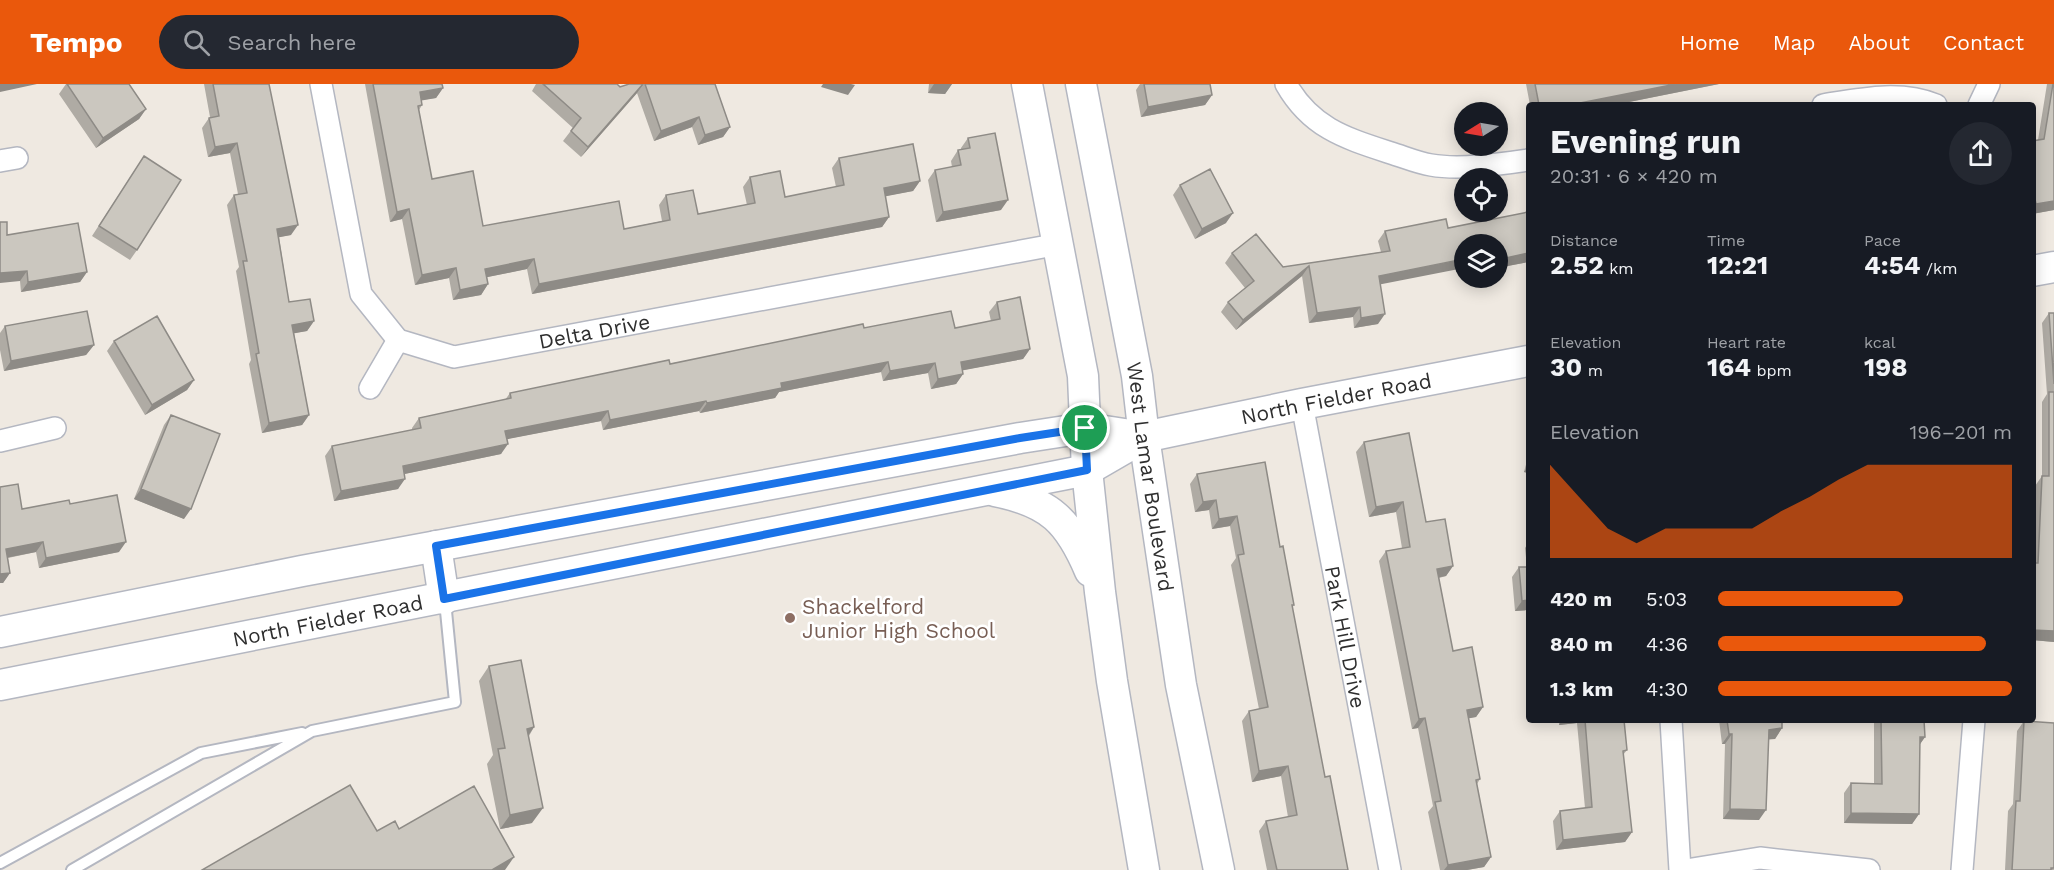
<!DOCTYPE html>
<html lang="en">
<head>
<meta charset="utf-8">
<style>
  body { margin:0; font-family:"Work Sans",sans-serif; background:#242831; color:#f1f3f6; height:100vh; display:flex; flex-direction:column; font-size:22px; white-space:nowrap }
  * { box-sizing:border-box; margin:0 }
  p { font-size:20px; color:#9ea1a6 }
  .icon { flex:none; width:33px; height:33px; fill:none; stroke:currentColor; stroke-width:2; stroke-linecap:round; stroke-linejoin:round }
  .map { position:relative; flex:1; overflow:hidden }
  .side { position:absolute; left:1526px; top:18px; width:510px; height:621px; display:flex; flex-direction:column; background:#171b24; border-radius:6px; box-shadow:0 3px 15px #0003 }
  .side>* { flex:none }
  .needle { width:39px; rotate:259deg }
  .tools { position:absolute; left:1454px; top:18px; display:grid; gap:12px }
  .tools a { display:grid; place-items:center; width:54px; height:54px; border-radius:50%; background:#171b24; box-shadow:0 3px 15px #0003; font-size:30px }
  .pin { position:absolute; display:grid; place-items:center; width:51px; height:51px; color:#fff; margin:-26px; border:3px solid #fff; border-radius:50%; box-shadow:0 2px 6px #0007 }
  .round { display:grid; place-items:center; flex:none; width:63px; height:63px; border-radius:32px; background:#242831 }
  .head { display:flex; align-items:center; justify-content:space-between; height:102px; padding:0 24px }
  h1 { font-size:33px; font-weight:700; line-height:45px }
  .stats { display:grid; grid-template-columns:repeat(3,1fr); gap:9px; height:102px; padding:6px 24px }
  .stats div { display:grid; align-content:center }
  .stats b { font-size:26px; font-weight:700 }
  .stats small { font-size:16px; font-weight:400 }
  .stats p { font-size:16px }
  .chart { height:168px; padding:12px 24px }
  .chart p { display:flex; justify-content:space-between }
  .chart svg { width:100%; height:108px; margin-top:6px; fill:#ea580c; opacity:.7 }
  ul { padding:0 24px; list-style:none; font-size:20px }
  li { display:grid; grid-template-columns:96px 72px 1fr; align-items:center; height:45px }
  li i { height:15px; border-radius:8px; background:#ea580c }
  header { display:flex; align-items:center; gap:36px; box-sizing:border-box; height:84px; padding:0 30px; background:#ea580c; color:#fff }
  header strong { font-size:28px }
  nav { display:flex; gap:33px; margin-inline-start:auto; font-size:21px }
  .search { width:420px; height:54px; background:#242831; display:flex; align-items:center; gap:15px; box-sizing:border-box; padding:0 21px; border-radius:33px; color:#9ea1a6; font-size:22px }
  .map>svg:first-child { display:block }
  .lines { fill:none; stroke-linecap:round; stroke-linejoin:round }
  .service-casing { stroke:#b4b7c1; stroke-width:14 }
  .minor-casing { stroke:#b4b7c1; stroke-width:24 }
  .secondary-casing { stroke:#b4b7c1; stroke-width:33 }
  .service { stroke:#fff; stroke-width:10 }
  .minor { stroke:#fff; stroke-width:21 }
  .secondary { stroke:#fff; stroke-width:30 }
  .wall { fill:#afaba4 }
  .shaded-wall { fill:#8e8b86 }
  .building { fill:#cbc7bf; stroke:#8e8b86; stroke-width:1.5 }
  .route-casing { stroke:#fff; stroke-width:12 }
  .route { stroke:#1a73e8; stroke-width:8 }
  .education-dot { fill:#8d6e63; stroke:#fff; stroke-width:2 }
  .labels { text-anchor:middle; dominant-baseline:central; stroke-width:5; stroke-linejoin:round; paint-order:stroke }
  .street-label { font-size:21px; fill:#2e2e2e; stroke:#fff }
  .education-label { font-size:21px; fill:#785e54; stroke:#fff; text-anchor:start }
</style>
</head>
<body>
<header>
<strong>Tempo</strong>
<div class="search"><svg class="icon" aria-label="search" viewBox="0 0 24 24"><circle cx="10" cy="10" r="6"/><path d="M15 15l6 6"/></svg>Search here</div>
<nav><a>Home</a><a>Map</a><a>About</a><a>Contact</a></nav>
</header>
<div class="map">
<svg width="2054" height="786" viewBox="0 0 2054 786">
  <rect width="100%" height="100%" fill="#efe9e1"/>
  <g class="lines">
    <defs>
      <path id="service" d="M0,779L201,669L302,649
        M72,786L312,647L455,618L445,517"/>
      <g id="minor">
        <path id="s1" d="M321,0L361,210L398,256L454,273L1059,160"/>
        <path d="M1286,0C1311,44 1345,54 1391,69C1404,73 1418,79 1431,81C1460,86 1500,80 1528,76"/>
        <path d="M1823,21C1860,15 1900,6 1936,21"/>
        <path d="M1979,21L1989,0"/>
        <path d="M0,77L17,74"/>
        <path d="M370,304L398,256"/>
        <path id="s2" d="M1302,320L1390,786"/>
        <path d="M0,357L55,344"/>
        <path d="M1671,636L1680,786"/>
        <path d="M1686,786L1760,774L1869,786"/>
        <path d="M1962,786L1974,636"/>
      </g>
      <g id="secondary">
        <path d="M1027,0L1083,292L1087,386L1100,508L1112,597L1144,786"/>
        <path id="s3" d="M1081,0L1137,292L1144,353L1181,601L1219,786"/>
        <path d="M2032,187L2054,183"/>
        <path d="M995,407C1050,418 1069,437 1090,487"/>
        <path d="M436,462L444,515"/>
        <path d="M0,548L302,487L1020,354L1085,344L1144,353"/>
        <path id="s4" d="M0,601L1087,386L1144,353L1302,320L1528,277"/>
      </g>
    </defs>
    <!-- service casing -->
    <use href="#service" class="service-casing"/>
    <!-- minor casing -->
    <use href="#minor" class="minor-casing"/>
    <!-- secondary casing -->
    <use href="#secondary" class="secondary-casing"/>
    <!-- service -->
    <use href="#service" class="service"/>
    <!-- minor -->
    <use href="#minor" class="minor"/>
    <!-- secondary -->
    <use href="#secondary" class="secondary"/>
  </g>
  <!-- wall -->
  <path class="wall" d="M66,0H129L146,25L139,35L96,64L59,10Z
    M204,0H269L291,151L279,153L289,218L314,237L307,247L294,249L309,331L302,341L262,349L249,280L251,276L236,187L239,183L227,121L234,111L238,110L230,69L208,73L202,44L209,34L210,33Z
    M365,0H442L443,4L436,14L421,16L422,21L419,26L432,95L483,142L624,145L662,137L659,121L666,111L698,130L747,121L743,103L750,93L785,113L836,103L832,84L839,74L920,97L913,107L885,112L889,133L882,143L532,210L527,185L487,193L488,200L481,211L453,216L449,194L415,201L402,135L390,138Z
    M536,0H617L620,3L643,0H715L730,43L723,53L698,61L692,43L654,57L637,9L581,73L563,57L573,44L532,7Z
    M929,0H952L945,10L928,9Z
    M1140,0H1210L1212,11L1205,21L1141,33L1136,6Z
    M1526,0H1719L1614,21H1530Z
    M2047,0H2054V126L2032,130V57L2038,56Z
    M968,54L1001,126L936,138L928,96L935,86L952,83L951,77L958,66H961V64Z
    M144,72L137,166L130,176L92,152Z
    M1180,101L1226,139L1195,155L1173,111Z
    M1528,128V178L1497,184V160L1380,200L1378,240L1354,244L1353,233L1309,239L1302,192L1236,246L1221,228L1228,218L1245,204L1225,179L1232,169L1283,183L1381,168L1378,157L1385,147L1448,144Z
    M7,151L87,188L80,198L21,208L20,197Z
    M997,218L1030,265L1023,275L963,286V290L956,300L931,305L928,289L883,297L881,288L779,308L775,314L700,329L699,327L603,346L601,337L507,355L501,370L404,390L398,405L334,417L325,372L332,362L412,346V344L419,334L505,316L510,309L864,244H955L991,237L989,228Z
    M2049,229H2054V558L2032,556V458L2035,402L2042,392V318L2047,310L2042,239Z
    M5,242L94,261L86,271L4,287L0,266V249Z
    M114,257L194,296L187,306L145,331L107,267Z
    M171,331L184,435L134,415L164,341Z
    M1364,358L1426,438L1453,482L1446,492L1439,494L1453,567L1483,623L1476,633L1468,634L1480,695L1477,700L1491,773L1484,783L1467,786H1440L1428,728L1433,722L1418,644L1412,645L1379,477L1386,467L1402,464L1396,428L1369,433L1356,368Z
    M1528,373V389L1524,388Z
    M1197,390L1280,463L1294,521L1292,524L1325,693L1348,786H1267L1259,747L1266,737L1288,733L1281,692L1252,698L1242,637L1249,627L1259,625L1231,481L1236,474L1230,442L1212,445L1209,426L1195,428L1190,400Z
    M0,403L22,425L70,420L119,468L39,484L36,468L8,474L10,489L3,499H0Z
    M1528,459V526L1515,527L1512,493L1519,483H1527L1525,464Z
    M489,582L534,643L529,652L532,739L500,745L487,680L493,671L479,597Z
    M1559,636H1624L1627,666L1623,671L1632,748L1625,758L1556,766L1553,737L1560,727L1585,724L1577,639L1559,641Z
    M1719,636H1782V644L1775,655H1768L1759,736L1723,735L1725,660H1722Z
    M1874,636H1924L1925,653L1920,660L1919,730L1912,740L1844,739V709L1851,699H1874Z
    M2024,637L2054,786H2005L2008,727L2013,720L2017,647Z"/>
  <!-- shaded-wall -->
  <path class="shaded-wall" d="M0,0H37L0,8Z
    M643,0L637,9L581,73L588,63Z
    M823,0H851L855,1L848,11L821,3Z
    M934,0H952L945,10L928,9Z
    M1676,0H1719L1614,21H1570Z
    M443,4L436,14L413,18L420,8Z
    M1212,11L1205,21L1141,33L1148,23Z
    M146,25L139,35L96,64L103,54Z
    M699,33L692,43L654,57L661,47Z
    M730,43L723,53L698,61L705,51Z
    M237,59L230,69L208,73L215,63Z
    M920,97L913,107L877,114L884,104Z
    M1008,116L1001,126L936,138L943,128Z
    M2054,117V126L2032,130V125L2036,120Z
    M409,125L402,135L390,138L397,128Z
    M1233,129L1226,139L1195,155L1202,145Z
    M889,133L882,143L532,210L539,200Z
    M298,141L291,151L270,155L277,145Z
    M1528,169V178L1497,184V176Z
    M534,175L527,185L478,195L485,185Z
    M1464,175V184L1372,202L1379,192Z
    M1309,182L1302,192L1236,246L1243,236Z
    M456,184L449,194L415,201L422,191Z
    M27,187L20,197L0,199V189Z
    M87,188L80,198L21,208L28,198Z
    M488,200L481,211L453,216L460,206Z
    M1360,223L1353,233L1309,239L1317,229Z
    M1385,230L1378,240L1354,244L1361,234Z
    M314,237L307,247L285,251L292,241Z
    M94,261L86,271L4,287L11,277Z
    M1030,265L1023,275L954,288L961,278Z
    M888,278L881,288L779,308L775,314L700,329L707,319L781,299Z
    M935,279L928,289L883,297L890,287Z
    M963,290L956,300L931,305L938,295Z
    M194,296L187,306L145,331L152,321Z
    M706,317L699,327L603,346L610,336Z
    M608,327L601,337L498,357L505,347Z
    M309,331L302,341L262,349L269,339Z
    M508,360L501,370L395,392L403,382Z
    M1528,382V389L1524,388Z
    M405,395L398,405L334,417L341,407Z
    M141,405L191,425L184,435L134,415Z
    M1216,416L1209,426L1195,428L1203,418Z
    M1403,418L1396,428L1369,433L1376,423Z
    M1237,432L1230,442L1212,445L1219,435Z
    M43,458L36,468L0,475L6,465Z
    M126,458L119,468L39,484L46,474Z
    M1453,482L1446,492L1430,495L1437,485Z
    M10,489L3,499H0V490Z
    M1528,516V526L1515,527L1522,517Z
    M2032,546L2054,547V558L2032,556Z
    M1483,623L1476,633L1460,636L1467,626Z
    M1425,634L1418,644L1412,645L1419,635Z
    M1562,636H1580L1577,639L1559,641Z
    M534,643L524,658L527,645Z
    M1782,644L1775,655L1762,656L1769,646Z
    M1729,650H1732L1725,660H1722Z
    M1920,653H1925L1918,663Z
    M1288,682L1281,692L1252,698L1259,687Z
    M543,724L532,739L500,745L510,731Z
    M1730,725L1766,726L1759,736L1723,735Z
    M1851,729L1919,730L1912,740L1844,739Z
    M1632,748L1625,758L1556,766L1563,756Z
    M514,773L505,786H492Z
    M1491,773L1484,783L1467,786H1444L1448,781Z"/>
  <!-- building -->
  <path class="building" d="M67,0H129L146,25L103,54Z
    M213,0H269L298,141L277,145L289,218L310,215L314,237L292,241L309,331L269,339L256,270L259,269L243,177H247L234,111L247,109L237,59L215,63L209,34L219,32Z
    M373,0H442L443,4L420,8L422,21L418,22L432,95L473,87L483,142L619,117L624,145L670,136L666,111L693,106L698,130L755,119L750,93L780,87L785,113L844,101L839,74L913,60L920,97L884,104L889,133L539,200L534,175L485,185L488,200L460,206L456,184L422,191L409,125L397,128Z
    M543,0H617L620,3L629,0H643L588,63L571,47L581,34Z
    M645,0H715L730,43L705,51L699,33L661,47Z
    M1144,0H1210L1212,11L1148,23Z
    M1535,0H1676L1570,21H1539Z
    M2053,0H2054V117L2036,120L2032,102V57L2044,55Z
    M995,49L1008,116L943,128L935,86L961,81L958,66L970,64L968,54Z
    M144,72L181,96L137,166L99,142Z
    M1210,85L1233,129L1202,145L1180,101Z
    M1528,128V169L1497,176V160H1464V175L1379,192L1385,230L1361,234L1360,223L1317,229L1309,182L1243,236L1228,218L1254,197L1232,169L1256,150L1283,183L1390,167L1385,147L1446,135L1448,144Z
    M0,138H7V151L78,139L87,188L28,198L27,187L0,189Z
    M1020,213L1030,265L961,278L963,290L938,295L935,279L890,287L888,278L781,299L782,304L707,319L706,317L610,336L608,327L505,347L508,360L403,382L405,395L341,407L332,362L421,344L419,334L511,314L510,309L669,276L670,280L863,240L864,244L951,227L955,244L1000,235L997,218Z
    M87,227L94,261L11,277L5,242Z
    M2049,229H2054V300Z
    M157,232L194,296L152,321L114,257Z
    M2049,308H2054V547L2032,546V514L2035,479H2038L2042,392H2049Z
    M171,331L220,350L191,425L141,405Z
    M1409,349L1426,438L1445,435L1453,482L1437,485L1453,567L1472,563L1483,623L1467,626L1480,695L1476,696L1491,773L1448,781L1435,718L1441,717L1425,634L1419,635L1386,467L1410,463L1403,418L1376,423L1364,358Z
    M1265,378L1280,463L1283,462L1294,521H1292L1325,693L1330,692L1348,786H1277L1266,737L1297,731L1288,682L1259,687L1249,627L1268,623L1238,471L1244,470L1237,432L1219,435L1216,416L1203,418L1197,390Z
    M18,400L22,425L69,416L70,420L117,411L126,458L46,474L43,458L6,465L10,489L0,490V403Z
    M1519,483H1528V516L1522,517Z
    M521,576L534,643L527,645L543,724L510,731L498,665L505,664L489,582Z
    M1585,636H1624L1627,666L1623,667L1632,748L1563,756L1560,727L1592,723Z
    M1727,636H1782V644L1769,646L1766,726L1730,725L1732,650H1729Z
    M1881,636H1924L1925,653H1920L1919,730L1851,729V699L1882,700Z
    M2024,637L2054,639V784H2051V786H2012L2016,717H2020Z
    M350,701L377,747L395,737L399,745L474,702L514,773L492,786H202Z"/>
  <g class="lines">
    <defs>
      <path id="route" d="M1085,344L1087,386L444,515L436,462L1020,354Z"/>
    </defs>
    <!-- route casing -->
    <use href="#route" class="route-casing"/>
    <!-- route -->
    <use href="#route" class="route"/>
  </g>
  <!-- markers -->
  <circle class="education-dot" cx="790" cy="534" r="6"/>
  <g class="labels">
    <!-- street labels -->
    <g class="street-label">
      <text stroke="none"><textPath href="#s1" startOffset="474">Delta Drive</textPath></text>
      <text stroke="none"><textPath href="#s4" startOffset="1370">North Fielder Road</textPath></text>
      <text stroke="none"><textPath href="#s3" startOffset="399">West Lamar Boulevard</textPath></text>
      <text stroke="none"><textPath href="#s4" startOffset="334">North Fielder Road</textPath></text>
      <text stroke="none"><textPath href="#s2" startOffset="237">Park Hill Drive</textPath></text>
    </g>
    <!-- education labels -->
    <g class="education-label">
      <text x="802" y="522">Shackelford<tspan x="802" dy="24">Junior High School</tspan></text>
    </g>
  </g>
</svg>
<div class="tools">
<a><svg class="needle" viewBox="-14 -14 28 28"><path d="M0-13l5 13h-10z" fill="#e53935"/><path d="M0 13l5-13h-10z" fill="#9ea1a6"/></svg></a>
<a><svg class="icon" aria-label="locate" viewBox="0 0 24 24"><circle cx="12" cy="12" r="6"/><path d="M12 2v4M12 18v4M2 12h4M18 12h4"/></svg></a>
<a><svg class="icon" aria-label="layers" viewBox="0 0 24 24"><path d="M12 4l9 5-9 5-9-5zM3 14l9 5 9-5"/></svg></a>
</div>
<div class="pin" style="left:1085px;top:344px;background:#1e9e55"><svg class="icon" aria-label="arrive" viewBox="0 0 24 24"><path d="M6 21V4h12l-3 4 3 4H6"/></svg></div>
<section class="side">
<div class="head"><div><h1>Evening run</h1><p>20:31 · 6 × 420 m</p></div><a class="round"><svg class="icon" aria-label="share" viewBox="0 0 24 24"><path d="M12 15V3M7 8l5-5 5 5M5 13v7h14v-7"/></svg></a></div>
<div class="stats">
<div><p>Distance</p><b>2.52<small> km</small></b></div>
<div><p>Time</p><b>12:21</b></div>
<div><p>Pace</p><b>4:54<small> /km</small></b></div>
</div>
<div class="stats">
<div><p>Elevation</p><b>30<small> m</small></b></div>
<div><p>Heart rate</p><b>164<small> bpm</small></b></div>
<div><p>kcal</p><b>198</b></div>
</div>
<div class="chart"><p><span>Elevation</span>196–201 m</p>
<svg viewBox="0 0 160 44" preserveAspectRatio="none"><path d="M0 44V6L10 19L20 32L30 38L40 32L50 32L60 32L70 32L80 25L90 19L100 12L110 6L120 6L130 6L140 6L150 6L160 6V44z"/></svg>
</div>
<ul>
<li><b>420 m</b>5:03<i style="width:63%"></i></li>
<li><b>840 m</b>4:36<i style="width:91%"></i></li>
<li><b>1.3 km</b>4:30<i style="width:100%"></i></li>
</ul>
</section>
</div>
</body>
</html>
